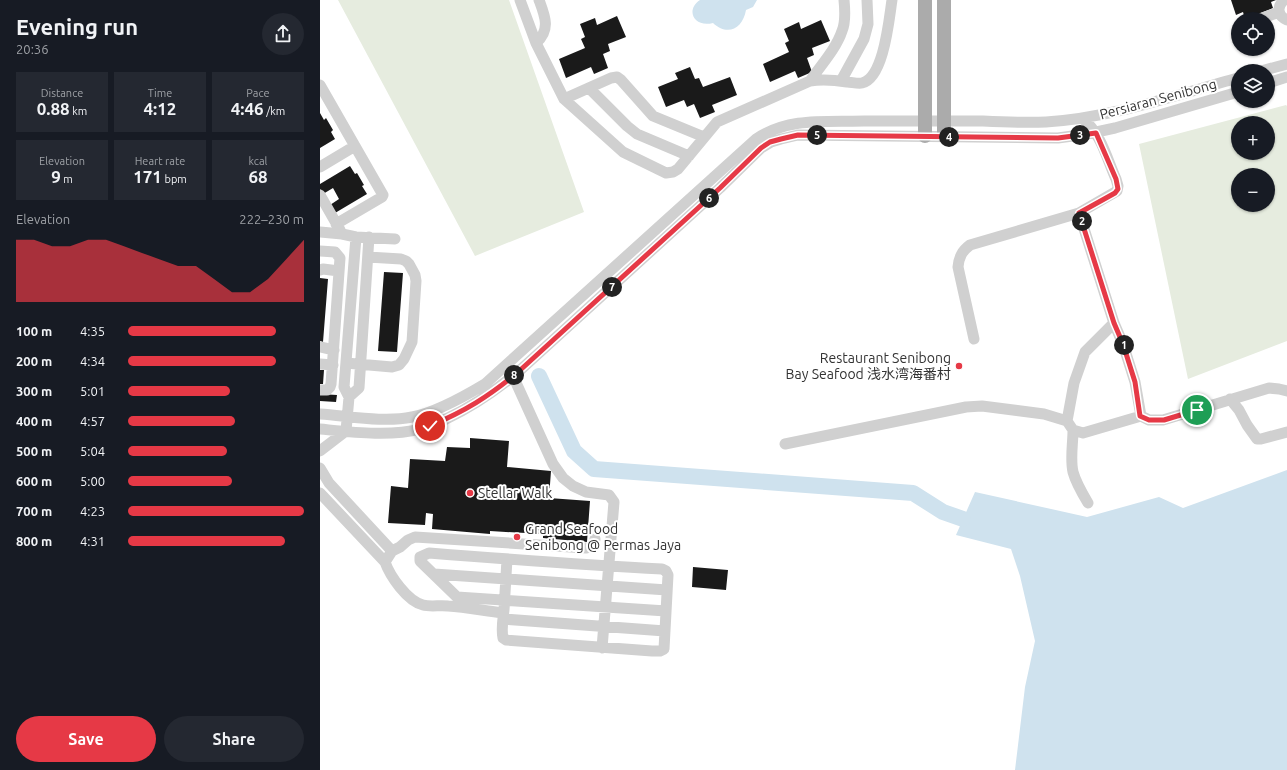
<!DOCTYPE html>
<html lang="en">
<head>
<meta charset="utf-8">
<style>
  body { margin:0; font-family:Ubuntu,"Noto Sans SC",sans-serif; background:#242831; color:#f1f3f6; height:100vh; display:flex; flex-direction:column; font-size:15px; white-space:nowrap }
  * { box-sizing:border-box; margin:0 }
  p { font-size:13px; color:#9ea1a6 }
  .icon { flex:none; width:22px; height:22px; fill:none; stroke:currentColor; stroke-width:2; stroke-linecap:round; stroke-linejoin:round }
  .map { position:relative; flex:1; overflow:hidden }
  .side { display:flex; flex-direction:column; background:#171b24; width:320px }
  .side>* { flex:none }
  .tools { position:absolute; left:911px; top:12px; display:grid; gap:8px }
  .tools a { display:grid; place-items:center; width:44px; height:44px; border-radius:50%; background:#171b24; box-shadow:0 1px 3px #0004; font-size:20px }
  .pin { position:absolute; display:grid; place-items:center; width:34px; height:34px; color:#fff; margin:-17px; border:2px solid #fff; border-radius:50%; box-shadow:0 1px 4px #0007 }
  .km { position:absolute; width:20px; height:20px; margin:-10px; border-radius:50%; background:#222; color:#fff; font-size:11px; line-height:20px; text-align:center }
  .round { display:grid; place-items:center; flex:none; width:42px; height:42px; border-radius:21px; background:#242831 }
  .summary { display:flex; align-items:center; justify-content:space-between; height:68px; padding:0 16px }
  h1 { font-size:22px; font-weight:700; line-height:30px }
  .metrics { display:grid; grid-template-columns:repeat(3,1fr); gap:6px; height:68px; padding:4px 16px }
  .metrics div { display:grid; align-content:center; border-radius:0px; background:#242831; text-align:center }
  .metrics b { font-size:17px; font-weight:700 }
  .metrics small { font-size:11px; font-weight:400 }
  .metrics p { font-size:11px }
  .chart { height:112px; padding:8px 16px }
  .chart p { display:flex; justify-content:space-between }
  .chart svg { width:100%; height:72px; margin-top:4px; fill:#e63946; opacity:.7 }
  .action { display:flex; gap:8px; margin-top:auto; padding:8px 16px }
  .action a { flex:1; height:46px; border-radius:24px; background:#e63946; color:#fff; font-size:16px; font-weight:700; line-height:46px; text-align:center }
  .action a+a { background:#242831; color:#f1f3f6 }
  ul { padding:0 16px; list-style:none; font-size:13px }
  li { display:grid; grid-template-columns:64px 48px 1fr; align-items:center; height:30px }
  li i { height:10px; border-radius:5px; background:#e63946 }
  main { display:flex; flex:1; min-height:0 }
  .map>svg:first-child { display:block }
  .green { fill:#e6ecdf; fill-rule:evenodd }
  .water { fill:#cfe2ee }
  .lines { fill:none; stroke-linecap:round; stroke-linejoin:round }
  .river { stroke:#cfe2ee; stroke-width:16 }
  .building { fill:#1a1a1a }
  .minor { stroke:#d0d0d0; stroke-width:11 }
  .major { stroke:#ababab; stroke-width:14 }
  .route-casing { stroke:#fff; stroke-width:8 }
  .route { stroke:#e63946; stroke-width:5 }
  .poi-dot { fill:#e63946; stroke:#fff; stroke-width:1.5 }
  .labels { text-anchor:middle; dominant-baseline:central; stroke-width:4; stroke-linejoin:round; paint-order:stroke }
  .street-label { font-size:14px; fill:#333; stroke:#fff }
  .poi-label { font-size:14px; fill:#333; stroke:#fff; text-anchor:start }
</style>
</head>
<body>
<main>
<section class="side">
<div class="summary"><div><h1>Evening run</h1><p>20:36</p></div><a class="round"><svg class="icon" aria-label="share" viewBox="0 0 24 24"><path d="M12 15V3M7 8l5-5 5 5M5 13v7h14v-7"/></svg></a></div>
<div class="metrics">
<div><p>Distance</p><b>0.88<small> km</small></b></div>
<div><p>Time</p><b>4:12</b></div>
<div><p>Pace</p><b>4:46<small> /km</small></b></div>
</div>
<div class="metrics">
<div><p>Elevation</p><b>9<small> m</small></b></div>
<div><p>Heart rate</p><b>171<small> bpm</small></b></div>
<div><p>kcal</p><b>68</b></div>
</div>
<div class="chart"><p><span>Elevation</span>222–230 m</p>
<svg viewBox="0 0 160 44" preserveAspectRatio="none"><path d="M0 44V6L10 6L20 10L30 10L40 6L50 6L60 10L70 14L80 18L90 22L100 22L110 30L120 38L130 38L140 30L150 18L160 6V44z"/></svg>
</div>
<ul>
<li><b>100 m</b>4:35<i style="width:84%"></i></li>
<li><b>200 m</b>4:34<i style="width:84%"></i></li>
<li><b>300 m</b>5:01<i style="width:58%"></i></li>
<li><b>400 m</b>4:57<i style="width:61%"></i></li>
<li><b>500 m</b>5:04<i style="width:56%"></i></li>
<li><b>600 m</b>5:00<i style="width:59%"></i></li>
<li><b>700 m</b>4:23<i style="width:100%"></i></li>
<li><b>800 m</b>4:31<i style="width:89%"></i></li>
</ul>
<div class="action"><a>Save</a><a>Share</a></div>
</section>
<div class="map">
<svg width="967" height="770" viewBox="0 0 967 770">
  <rect width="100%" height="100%" fill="#fff"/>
  <!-- green -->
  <path class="green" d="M18,0H189L264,212L155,256Z
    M966,105L967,106V341L868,379L819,144ZM918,123H948V153H918ZM918,175H948V205H918Z"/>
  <!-- water -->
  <path class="water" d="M380,0H437L433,7L426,10C423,28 408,37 393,23C374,28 365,10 380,0Z
    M967,470V770H695L705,687L715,641L700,576L691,549L636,535L655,492L767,517L839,497L863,508Z"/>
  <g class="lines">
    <!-- river -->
    <path class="river" d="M219,376L254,451L274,469L593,493L623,512L643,519"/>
  </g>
  <!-- building -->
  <path class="building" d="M911,0H956L951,2L953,8L925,19L923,12L916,15Z
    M297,16L306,37L288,44L290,51L283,54L288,68L274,74L271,67L246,78L239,59L265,48L261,39L265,37L260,24L275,18L277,25Z
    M501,20L510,41L492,48L494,55L487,58L492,72L478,78L475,71L450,82L443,64L469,52L465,43L469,41L464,29L479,22L481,29Z
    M370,67L375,79L379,78L383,87L410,77L417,95L392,105L395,112L380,118L374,104L367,107L364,100L346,107L338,87L358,79L355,73Z
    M0,113L4,120L6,118L13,130L11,132L15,139L0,148Z
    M30,166L35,174L37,173L44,185L42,186L47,194L15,213L10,205L19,199L13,188L3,194L0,189V184Z
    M64,272L83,273L77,352L58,351Z
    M0,278L8,279L3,342L0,341Z
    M0,370H4L3,384H0Z
    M0,394L17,395L16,402L0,401Z
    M150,438L189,441L187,467L231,471L229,498L270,501L267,542L223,538V534L170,531V534L112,529L113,514L106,513L105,525L68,523L71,486L88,488L90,459L125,461L127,447L150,448Z
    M373,567L408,570L406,590L372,587Z"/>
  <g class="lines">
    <!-- minor -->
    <path class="minor" d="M200,0L216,43L244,99L303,152L346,173L353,172L358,169L397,122L490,81C503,79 514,80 527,82C531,82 538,84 542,83C564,78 569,19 572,0
      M964,0C956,7 958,16 967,20
      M940,19L959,12
      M216,43C231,30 225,16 219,0
      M941,71L967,64
      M490,81C501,65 516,49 522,31C526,22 525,10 524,0
      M521,81L544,39L548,24L547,0
      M948,83L967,77
      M0,85L63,195L62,197L16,224
      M269,88L307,126L317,134L369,156
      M244,99L291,78L297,77L301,80L333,116L384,137
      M0,167L35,146
      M0,195L20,230
      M759,213L794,323L803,344L815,382L821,416
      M0,232L22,234L36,237L75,239
      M0,251L15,252L20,258L11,384L10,387L7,390H0
      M0,270L3,269L19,271
      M654,339L638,267C639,257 642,251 650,245L759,213L797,191L798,186L796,179C787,159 781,133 763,119
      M0,347L14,350
      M26,363L72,367L79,365L84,359L92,342L96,281L95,275L89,264L86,261L81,259L48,257
      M0,364L13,365
      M193,376L233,464L243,478L253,486L266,492L289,495L294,502L282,648
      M29,397L39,388L49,237
      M910,399L919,410L927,425L937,439H941L967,432
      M0,414C29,416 64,423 92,417C115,413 145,396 165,384L436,139C469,117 506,122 544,121C584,121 623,121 663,121C684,122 705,123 726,122C792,118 855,95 918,78
      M747,421L754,383L765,352L794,323
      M0,429C31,432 70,437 100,429C109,427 118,423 126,419C152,407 175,391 197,373L400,188L441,148L451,142L461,139L478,135L738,138L767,134L795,128L918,92
      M753,430C753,444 750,459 753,472C756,483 762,493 768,503
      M465,444L646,407L662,406L724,414L747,421L753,430L763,433L821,416L829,420H843L949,388L959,389L967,391
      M0,451L26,431L29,397L24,387L36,237
      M0,468L9,483L72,551
      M0,493L65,562C70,576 87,601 103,605C110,607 120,605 128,606C146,607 165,611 183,613
      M187,559C186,576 185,593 184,610C183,619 181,629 183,638L186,640L332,651H340L344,649L348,575L346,571L342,569C264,565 186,559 109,553L100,557V561L102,563L137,597L346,611
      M65,562L72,551L80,547L88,540L95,537L266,548C273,547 274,545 275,539
      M114,574L347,590
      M183,619L345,631"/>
    <!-- major -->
    <path class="major" d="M605,0V136
      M624,0V136"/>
  </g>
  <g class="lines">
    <defs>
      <path id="route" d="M110,426C145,411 168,397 197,373L400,188L441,148L450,142L461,139L478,135L738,138L776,133L796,179L798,189L795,193L759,213L794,323L803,344L815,382L820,416L829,420H844L877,410"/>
    </defs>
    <!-- route casing -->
    <use href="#route" class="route-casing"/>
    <!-- route -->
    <use href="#route" class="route"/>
  </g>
  <!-- markers -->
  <g class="poi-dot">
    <circle cx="639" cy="366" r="4"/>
    <circle cx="150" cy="493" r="4"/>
    <circle cx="197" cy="537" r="4"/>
  </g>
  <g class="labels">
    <!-- street labels -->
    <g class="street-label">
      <text transform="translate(838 99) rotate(-15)">Persiaran Senibong</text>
    </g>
    <!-- poi labels -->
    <g class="poi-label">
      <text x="631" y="358" text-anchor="end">Restaurant Senibong<tspan x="631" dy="16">Bay Seafood 浅水湾海番村</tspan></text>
      <text x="158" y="493">Stellar Walk</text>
      <text x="205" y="529">Grand Seafood<tspan x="205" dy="16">Senibong @ Permas Jaya</tspan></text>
    </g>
  </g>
</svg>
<div class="tools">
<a><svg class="icon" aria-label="locate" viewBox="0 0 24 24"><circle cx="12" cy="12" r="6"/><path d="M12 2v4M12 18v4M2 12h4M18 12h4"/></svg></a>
<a><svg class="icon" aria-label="layers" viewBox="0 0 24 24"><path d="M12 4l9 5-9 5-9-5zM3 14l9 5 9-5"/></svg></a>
<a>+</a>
<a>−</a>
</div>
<div class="pin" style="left:877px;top:410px;background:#1e9e55"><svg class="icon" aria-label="arrive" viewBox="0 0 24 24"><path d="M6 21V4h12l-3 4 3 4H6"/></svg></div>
<div class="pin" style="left:110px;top:426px;background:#d93025"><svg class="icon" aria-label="check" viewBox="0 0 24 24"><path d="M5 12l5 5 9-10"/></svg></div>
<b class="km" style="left:804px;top:345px">1</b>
<b class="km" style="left:762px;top:221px">2</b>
<b class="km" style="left:760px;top:135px">3</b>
<b class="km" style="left:629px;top:137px">4</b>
<b class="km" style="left:497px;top:135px">5</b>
<b class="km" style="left:389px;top:198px">6</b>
<b class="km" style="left:292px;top:287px">7</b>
<b class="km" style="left:194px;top:375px">8</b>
</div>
</main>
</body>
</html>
